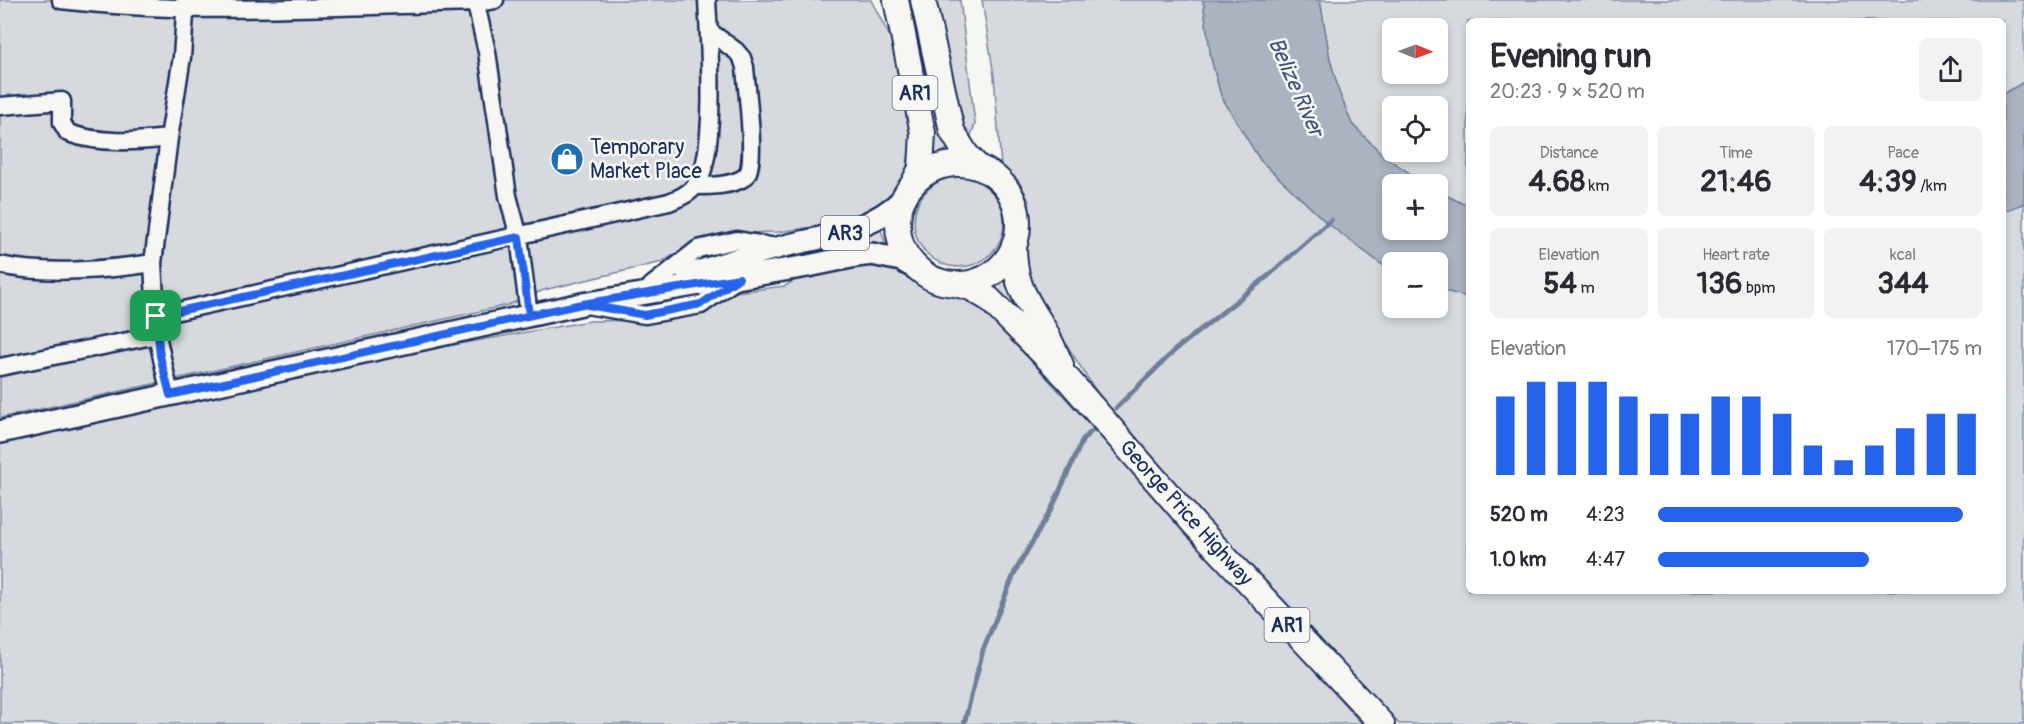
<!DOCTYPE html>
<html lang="en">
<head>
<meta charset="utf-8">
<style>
  body { margin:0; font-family:Pangolin,sans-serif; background:#f2f2f3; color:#2b2b33; height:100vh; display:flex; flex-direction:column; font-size:22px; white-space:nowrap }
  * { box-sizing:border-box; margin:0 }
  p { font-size:20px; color:#7c7c81 }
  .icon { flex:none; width:33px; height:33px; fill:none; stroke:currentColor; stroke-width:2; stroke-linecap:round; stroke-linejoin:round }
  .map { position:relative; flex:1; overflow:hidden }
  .sheet { position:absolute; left:1466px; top:18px; width:540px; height:576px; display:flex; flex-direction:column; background:#fff; border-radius:9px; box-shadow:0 3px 9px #0003 }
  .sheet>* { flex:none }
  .needle { width:39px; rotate:91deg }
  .tools { position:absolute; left:1382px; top:18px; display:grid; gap:12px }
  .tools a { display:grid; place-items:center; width:66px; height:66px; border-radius:9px; background:#fff; box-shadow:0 3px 9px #0003; font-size:30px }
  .pin { position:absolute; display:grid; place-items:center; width:51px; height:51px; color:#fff; margin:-26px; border-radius:12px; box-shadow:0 3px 9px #0006 }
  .round { display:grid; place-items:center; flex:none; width:63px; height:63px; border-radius:9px; background:#f2f2f3 }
  .overview { display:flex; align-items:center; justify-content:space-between; height:102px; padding:0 24px }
  h1 { font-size:33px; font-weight:700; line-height:45px }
  .metrics { display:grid; grid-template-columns:repeat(3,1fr); gap:9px; height:102px; padding:6px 24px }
  .metrics div { display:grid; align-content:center; border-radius:9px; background:#f2f2f3; text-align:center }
  .metrics b { font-size:30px; font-weight:700 }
  .metrics small { font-size:16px; font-weight:400 }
  .metrics p { font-size:16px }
  .chart { height:168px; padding:12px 24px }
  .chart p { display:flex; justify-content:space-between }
  .chart svg { width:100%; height:108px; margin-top:6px; stroke:#2563eb; stroke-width:6 }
  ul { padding:0 24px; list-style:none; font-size:20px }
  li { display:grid; grid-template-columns:96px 72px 1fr; align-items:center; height:45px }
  li i { height:15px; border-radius:8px; background:#2563eb }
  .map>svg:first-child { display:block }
  .green { fill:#d6d9dd; stroke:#78849e; stroke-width:1.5; fill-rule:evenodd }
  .water { fill:#abb2c0; stroke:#717e99; stroke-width:1.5 }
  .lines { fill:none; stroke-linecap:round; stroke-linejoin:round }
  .stream { stroke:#717e99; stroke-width:5 }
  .minor-casing { stroke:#1b2f5e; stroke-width:21 }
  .major-casing { stroke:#1b2f5e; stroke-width:26 }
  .highway-casing { stroke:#1b2f5e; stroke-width:28 }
  .minor { stroke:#f6f6f2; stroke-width:16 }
  .major { stroke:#f6f6f2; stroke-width:21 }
  .highway { stroke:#f6f6f2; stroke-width:24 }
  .route-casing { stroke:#fff; stroke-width:12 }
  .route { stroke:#2563eb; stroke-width:8 }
  .labels { text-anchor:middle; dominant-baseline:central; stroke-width:5; stroke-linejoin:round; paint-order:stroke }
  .shield { fill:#f6f6f2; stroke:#5d6b8a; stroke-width:1.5 }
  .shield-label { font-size:20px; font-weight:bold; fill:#1b2f5e }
  .poi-label { font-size:21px; fill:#1b2f5e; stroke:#f6f6f2; text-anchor:start }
  .street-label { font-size:21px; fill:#1b2f5e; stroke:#f6f6f2 }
  .water-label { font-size:22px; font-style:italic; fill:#46567b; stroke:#f6f6f2 }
</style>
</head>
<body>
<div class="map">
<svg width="2024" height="724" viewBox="0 0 2024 724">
  <rect width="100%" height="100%" fill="#f6f6f2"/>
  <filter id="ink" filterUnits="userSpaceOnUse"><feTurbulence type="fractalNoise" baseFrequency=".0167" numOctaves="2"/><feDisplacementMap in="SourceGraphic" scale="12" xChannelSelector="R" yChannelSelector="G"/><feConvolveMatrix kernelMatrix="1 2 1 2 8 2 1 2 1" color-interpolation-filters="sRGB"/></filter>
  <g filter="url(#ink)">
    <!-- green -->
    <path class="green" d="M0,0H871L892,41L909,127L910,146L906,172L900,183L889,196L863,215L846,222L779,232L740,233L696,242L662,262L544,290L508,305L0,418Z
      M935,0H960L975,124L970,138C950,106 951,68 943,32C941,21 938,11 935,0Z
      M982,0H1203L1211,58L1221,96L1260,160L1327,223L1392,272V308H1437V289L1468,297V591H2002L2003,212L2024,203V724H1399L1215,530L1114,419L1048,316L1026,276L1025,249L1031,218L1029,202L1023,188L1016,178L1001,166L994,76Z
      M1320,0H2024V82L2003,94L2002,21H1468V206L1437,191V184H1426L1384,156L1352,124L1339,92L1330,59ZM1392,28H1437V74H1392ZM1392,106H1437V152H1392Z
      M936,110L950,148L934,156Z
      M914 222a45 45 0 1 1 90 0a45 45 0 1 1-90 0Z
      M881,230L887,247L850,246L825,252L824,249L851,243Z
      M858,266C890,265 901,273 929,284C951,293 969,298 987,313L1259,608L1362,724H0V443L447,346L590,321L644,320L728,293L785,286L795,280Z
      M1004,277L1011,298L1026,322L992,287Z"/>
    <!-- water -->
    <path class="water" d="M1203,0H1320L1330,59L1339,92L1352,124L1384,156L1426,184H1392V230H1437V191L1468,206V297L1437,289V262H1392V272L1327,223L1260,160L1221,96L1211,58Z
      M2024,82V203L2003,212V94Z"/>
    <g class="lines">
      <!-- stream -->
      <path class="stream" d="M1116,408L1175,350L1268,276L1331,220
        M964,724L983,650L1015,572L1052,508L1083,439L1092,431"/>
      <defs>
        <path id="minor" d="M61,0C198,16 337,6 475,3L495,0
          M475,0L487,52L508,196L519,237L529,315
          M0,106L62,101V123L68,133C100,144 135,142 169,138
          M695,186C711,186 732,186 745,177C758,167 746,85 745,67L742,58L736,51L709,31
          M0,265C44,275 108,270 153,263
          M651,286L698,249L737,240L776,247
          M592,306L645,315L701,305L736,280
          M156,316L669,202C679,198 689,194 696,185C718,155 709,40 707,0
          M0,367L157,335
          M170,395L157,335L153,263L169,138L182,57L186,0"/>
        <path id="major" d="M688,275C718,266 747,255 777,248C823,236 869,233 904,198
          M0,432L582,304L808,266L856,256L872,254L886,257L901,260L922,272"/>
        <path id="highway" d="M896,0L923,133L921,168L913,184
          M923,0L952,131L966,154L977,166
          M898 224a60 60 0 1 1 120 0a60 60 0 1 1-120 0Z
          M1014,245C1014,277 1021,292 1038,319C1047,333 1054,349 1061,365
          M955,284L971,288L989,299L1067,378L1194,524L1382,724"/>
      </defs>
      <!-- minor casing -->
      <use href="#minor" class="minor-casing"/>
      <!-- major casing -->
      <use href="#major" class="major-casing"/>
      <!-- highway casing -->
      <use href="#highway" class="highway-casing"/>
      <!-- minor -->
      <use href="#minor" class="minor"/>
      <!-- major -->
      <use href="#major" class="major"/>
      <!-- highway -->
      <use href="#highway" class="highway"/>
    </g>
  </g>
  <g class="lines" filter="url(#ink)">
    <defs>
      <path id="route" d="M156,316L160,356L170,395L582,304L739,278L701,304L645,315L582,304L529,315L519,237L156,316"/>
    </defs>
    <!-- route casing -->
    <use href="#route" class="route-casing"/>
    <!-- route -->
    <use href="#route" class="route"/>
  </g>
  <!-- icons -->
  <defs>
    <symbol id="shop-disc" viewBox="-11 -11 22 22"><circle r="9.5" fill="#1f6fb2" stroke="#f6f6f2"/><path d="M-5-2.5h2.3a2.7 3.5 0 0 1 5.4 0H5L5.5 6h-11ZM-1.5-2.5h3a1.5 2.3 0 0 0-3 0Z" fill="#fff"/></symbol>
  </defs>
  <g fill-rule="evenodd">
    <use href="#shop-disc" x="548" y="140" width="38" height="38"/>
  </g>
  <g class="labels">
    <!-- shield labels -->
    <g class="shield">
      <rect x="892.5" y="76" width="45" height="34" rx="4.5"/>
      <rect x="821" y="216" width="48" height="34" rx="4.5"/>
      <rect x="1264.5" y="608" width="45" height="34" rx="4.5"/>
    </g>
    <g class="shield-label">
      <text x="915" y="93">AR1</text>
      <text x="845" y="233">AR3</text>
      <text x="1287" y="625">AR1</text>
    </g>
    <!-- poi labels -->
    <g class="poi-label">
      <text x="590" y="147">Temporary<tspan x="590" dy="24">Market Place</tspan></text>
    </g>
    <!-- street labels -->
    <g class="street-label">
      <text transform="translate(1186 513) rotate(48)">George Price Highway</text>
    </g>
    <!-- water labels -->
    <g class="water-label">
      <text transform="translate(1296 87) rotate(66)">Belize River</text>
    </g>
  </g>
</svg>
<div class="tools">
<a><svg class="needle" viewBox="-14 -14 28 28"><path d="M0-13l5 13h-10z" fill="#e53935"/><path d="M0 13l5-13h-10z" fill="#7c7c81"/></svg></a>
<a><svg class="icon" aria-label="locate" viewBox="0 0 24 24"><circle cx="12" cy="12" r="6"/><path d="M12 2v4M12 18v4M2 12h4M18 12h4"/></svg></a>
<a>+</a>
<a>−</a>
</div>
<div class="pin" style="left:156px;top:316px;background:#1e9e55"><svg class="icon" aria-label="arrive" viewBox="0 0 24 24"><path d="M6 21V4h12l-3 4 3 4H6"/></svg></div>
<section class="sheet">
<div class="overview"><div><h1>Evening run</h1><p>20:23 · 9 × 520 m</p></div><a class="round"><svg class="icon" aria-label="share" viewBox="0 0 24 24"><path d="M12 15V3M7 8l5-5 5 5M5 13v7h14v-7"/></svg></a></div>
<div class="metrics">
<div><p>Distance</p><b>4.68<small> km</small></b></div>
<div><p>Time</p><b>21:46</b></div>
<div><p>Pace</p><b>4:39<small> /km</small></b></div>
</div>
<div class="metrics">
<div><p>Elevation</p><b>54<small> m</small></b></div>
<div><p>Heart rate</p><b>136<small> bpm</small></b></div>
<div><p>kcal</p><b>344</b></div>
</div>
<div class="chart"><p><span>Elevation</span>170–175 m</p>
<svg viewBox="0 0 160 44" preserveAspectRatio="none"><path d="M5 44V12M15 44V6M25 44V6M35 44V6M45 44V12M55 44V19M65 44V19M75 44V12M85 44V12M95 44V19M105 44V32M115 44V38M125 44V32M135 44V25M145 44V19M155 44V19"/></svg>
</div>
<ul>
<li><b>520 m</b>4:23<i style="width:94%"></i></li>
<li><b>1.0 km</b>4:47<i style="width:65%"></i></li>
</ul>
</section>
</div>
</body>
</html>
